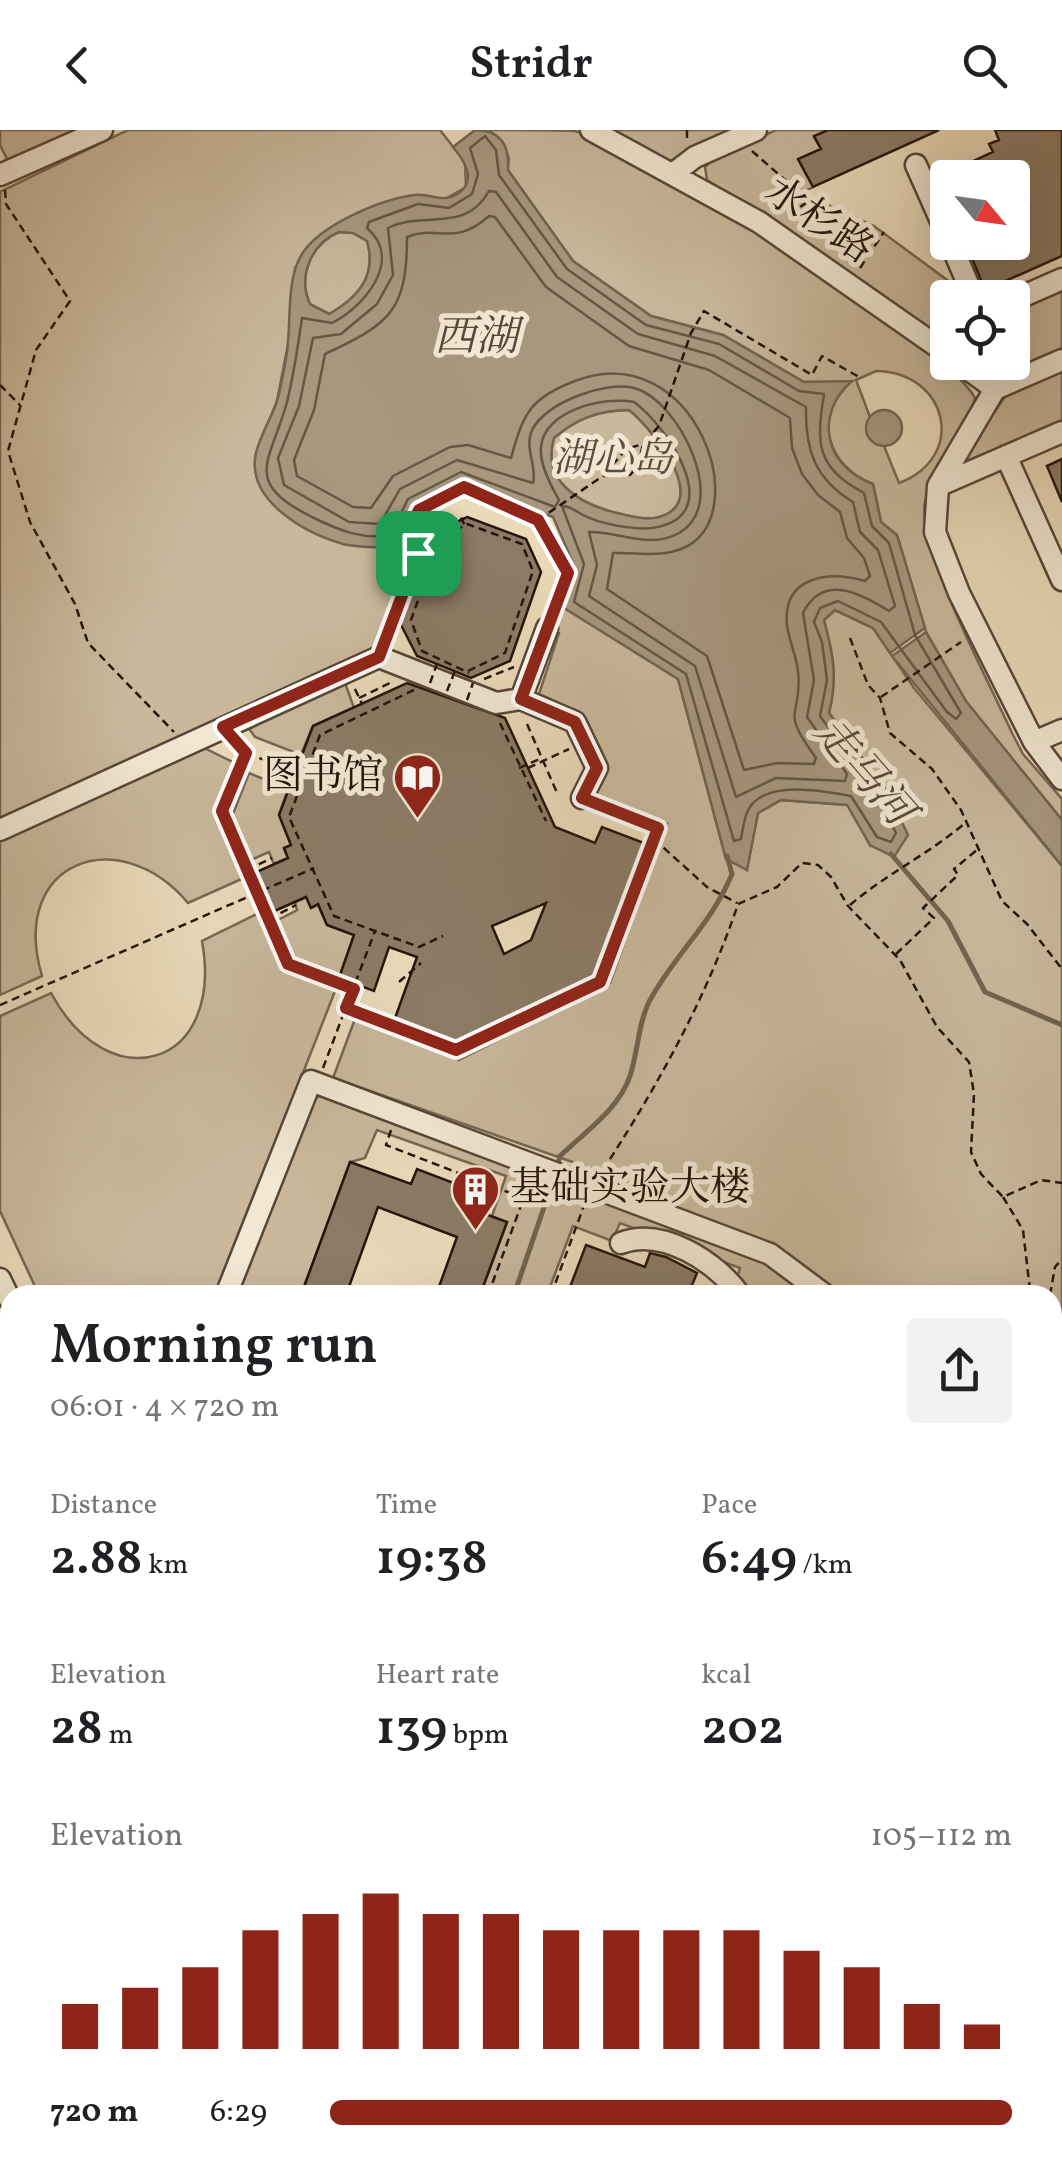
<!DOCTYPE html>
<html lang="en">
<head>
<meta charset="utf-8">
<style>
  body { margin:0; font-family:Vollkorn,"Noto Serif SC",serif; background:#f2f2f2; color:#202124; height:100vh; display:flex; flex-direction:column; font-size:38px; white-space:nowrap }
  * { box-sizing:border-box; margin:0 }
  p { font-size:32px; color:#757577 }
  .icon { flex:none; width:55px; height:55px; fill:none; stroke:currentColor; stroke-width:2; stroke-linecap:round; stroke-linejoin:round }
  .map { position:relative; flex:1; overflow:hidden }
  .side { position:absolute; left:0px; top:1155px; width:1062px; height:888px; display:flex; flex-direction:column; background:#fff; border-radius:30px 30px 0 0; box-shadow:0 10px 40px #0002 }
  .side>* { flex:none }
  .needle { width:65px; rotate:119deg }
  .tools { position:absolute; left:930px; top:30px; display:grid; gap:20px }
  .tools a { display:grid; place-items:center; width:100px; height:100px; border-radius:10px; background:#fff; box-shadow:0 10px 40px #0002; font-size:50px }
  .pin { position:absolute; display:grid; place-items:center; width:85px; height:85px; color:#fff; margin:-42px; border-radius:20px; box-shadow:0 5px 15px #0006 }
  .round { display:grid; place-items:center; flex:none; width:105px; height:105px; border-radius:10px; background:#f2f2f2 }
  .headline { display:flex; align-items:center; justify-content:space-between; height:170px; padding:0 50px }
  h1 { font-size:55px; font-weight:600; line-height:75px }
  .stats { display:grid; grid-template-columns:repeat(3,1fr); gap:15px; height:170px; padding:10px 50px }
  .stats div { display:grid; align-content:center }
  .stats b { font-size:50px; font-weight:600 }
  .stats small { font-size:28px; font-weight:400 }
  .stats p { font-size:28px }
  .chart { height:280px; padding:20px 50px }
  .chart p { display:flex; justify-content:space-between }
  .chart svg { width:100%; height:180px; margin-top:10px; stroke:#8f2418; stroke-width:6 }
  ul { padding:0 50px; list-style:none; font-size:32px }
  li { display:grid; grid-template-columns:160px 120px 1fr; align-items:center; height:75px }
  li i { height:25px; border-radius:12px; background:#8f2418 }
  header { display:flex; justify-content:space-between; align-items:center; height:130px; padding:0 50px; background:#fff; font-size:45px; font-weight:600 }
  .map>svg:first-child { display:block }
  .green { fill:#c9b89c; stroke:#776654; stroke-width:2.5; fill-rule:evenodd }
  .water { fill:#a7977e; stroke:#736350; stroke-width:2.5; fill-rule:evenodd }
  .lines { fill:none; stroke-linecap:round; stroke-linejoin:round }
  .shore { stroke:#665644; stroke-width:2.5 }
  .stream { stroke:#736350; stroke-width:5 }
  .building { fill:#8b7b66; stroke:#25140b; stroke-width:2.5; fill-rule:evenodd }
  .minor-casing { stroke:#564637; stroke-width:25 }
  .path { stroke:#25140b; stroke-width:2.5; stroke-dasharray:8 5; stroke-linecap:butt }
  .minor { stroke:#f1e7d2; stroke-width:20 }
  .path-bridge { stroke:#25140b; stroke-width:2.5; stroke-dasharray:8 5; stroke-linecap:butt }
  .route-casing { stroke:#fff; stroke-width:20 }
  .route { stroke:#8f2418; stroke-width:12 }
  .labels { text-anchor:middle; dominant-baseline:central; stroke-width:10; stroke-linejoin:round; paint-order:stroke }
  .street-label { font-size:40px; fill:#25140b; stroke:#f1e7d2 }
  .park-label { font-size:40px; font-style:italic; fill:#5e4d3e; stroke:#f1e7d2 }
  .poi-label { font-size:40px; fill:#25140b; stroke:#f1e7d2; text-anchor:end }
  .water-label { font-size:42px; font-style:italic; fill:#594839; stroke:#f1e7d2 }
</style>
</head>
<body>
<header><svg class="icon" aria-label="back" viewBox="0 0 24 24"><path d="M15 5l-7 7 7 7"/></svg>Stridr<svg class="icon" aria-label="search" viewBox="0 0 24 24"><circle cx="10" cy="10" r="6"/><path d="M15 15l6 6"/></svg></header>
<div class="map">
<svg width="1062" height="2042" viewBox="0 0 1062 2042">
  <rect width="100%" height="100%" fill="#eadaba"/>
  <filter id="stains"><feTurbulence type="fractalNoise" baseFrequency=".002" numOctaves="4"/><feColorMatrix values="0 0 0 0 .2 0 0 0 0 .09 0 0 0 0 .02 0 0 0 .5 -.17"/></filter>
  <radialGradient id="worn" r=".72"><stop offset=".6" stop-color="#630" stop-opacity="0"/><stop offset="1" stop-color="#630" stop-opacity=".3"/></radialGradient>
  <!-- green -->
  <path class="green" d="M0,0H76L52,11L56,21L13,41L0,15Z
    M128,0H440L465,32L466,57L445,69L408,66L325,101L295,138L290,204L277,271L255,327L343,414L396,418L413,424L392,469L377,520L0,692V62Z
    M490,0C515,0 550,0 575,1C636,17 949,217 975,268C966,306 932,334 925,372C916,416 991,556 1012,603L1023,624L1062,669V690L965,571L926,502L897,405L881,392L873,354C828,337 811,286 851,252H804L723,205L651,186L573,131L507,39L509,28ZM876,241C948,242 968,327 899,353L884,316L867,304L870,287L856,250Z
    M608,0H731L669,32Z
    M776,0H828L814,7L821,19L799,29L813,57L801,63L874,96L962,161L966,167L948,168L947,213L707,50L705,37L712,30Z
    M339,102L353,103L367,111C377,146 359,167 330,184L310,174C297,146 312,113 339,102Z
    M1062,157V219L1003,243L971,233L1012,232L1013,179Z
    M1062,239V293L959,334L1006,265Z
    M629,280C648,295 707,363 667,384C650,393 630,386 613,382C579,373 541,351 554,308C576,289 599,280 629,280Z
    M561,476L678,549L726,729L747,738L758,683L781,670L848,675L870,715L886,660L829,583C838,547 833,524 824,490L835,480L873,498L914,558L1062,736V1645L1053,1650L1052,1165H833L774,1120L621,1056L599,1047L601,1042L333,948L355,889L459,930L610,853L667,694L591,663L604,635L582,584L539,564L559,503L552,500Z
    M343,547L354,578L313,596L301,625L255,607L244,592Z
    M196,614L237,634L218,682L246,747L188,773C119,691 8,731 42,846L0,865V706Z
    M249,643L288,659L279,685L291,715L284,719L288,728L274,734L269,722L246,732L231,689Z
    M306,767L311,778L318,775L327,795L354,805L339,848L290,832L274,792L297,780L295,772Z
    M261,782L286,837L337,856L216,1165H39L0,1081V886L51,863C109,971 225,938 202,811Z
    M321,965L586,1067L590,1064L766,1128L817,1165H751L736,1151L740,1138L620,1093L612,1111L573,1096L547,1165H480L507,1093L492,1086L506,1046L377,1000L365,1028L350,1032L301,1165H236L312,970Z
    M0,1211L10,1232V1365L0,1345Z
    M10,1425C10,1456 11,1481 0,1513V1430Z
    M0,1656H10V1861L0,1866Z
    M10,2027V2032L181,2033L185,2042H0V2031L7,2033Z
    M268,2032L461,2033L441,2042H270Z"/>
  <!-- water -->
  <path class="water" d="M475,0C500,0 510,15 508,40L573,131L651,186L723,205L804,252L852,251C813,285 825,337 873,354L881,392L897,405L925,498L890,523L873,498L835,480L824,490C833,524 838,547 829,583L886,660L908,705L894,727L870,715L847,675L781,670L758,683L747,740L726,729L678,549L561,476L574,435L553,387L463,352L414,376L396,418C380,417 359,418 343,414C305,403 245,370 256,323C260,306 270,290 276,274C281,259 283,244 286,229C292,198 285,150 302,124C320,95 381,69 415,65C431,63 444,74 459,63C477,50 464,30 453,17ZM339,102L353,103L367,111C377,145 359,167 329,184L310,174C297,146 312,113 339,102ZM629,280C648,295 707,363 667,384C650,393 630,386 613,382C579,373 541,351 554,308C576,289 599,280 629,280Z
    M866 298a18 18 0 1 1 36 0a18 18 0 1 1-36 0Z
    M926,502L966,571L1062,690V736L892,526Z"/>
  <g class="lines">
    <!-- shore -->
    <path class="shore" d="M485,6L496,20L499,45L567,139L646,195L719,214L799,261L824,264C816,314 816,337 864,363L872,396L889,413L915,505L961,583L956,589L947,582L881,492L838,471L820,478L814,492L822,512L827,550L820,586L878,665L896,703L891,712L877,707L851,666C824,661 768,650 750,677C744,685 743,699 741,709L734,711L686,544L574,472L584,434L562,376C571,376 575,381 583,385C600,394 633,400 652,398C730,387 667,296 634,272C605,266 544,280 541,317C539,334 551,356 559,370L555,377L461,342L408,369L390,406C362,409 341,401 316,389C240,352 270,334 287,272C294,244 298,216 302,188L332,193C364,177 404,130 367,98L369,92L418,74L449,78L472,64L478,44L470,18Z
      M489,61L496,62L557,147L638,204L715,226L806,277C805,320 815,349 853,372L860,402L878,420L895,476L889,481C860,463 823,443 803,483L814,550L807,587L847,644L845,651L776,648L736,667L695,536L589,466L597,435L589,402C618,401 650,420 679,403C731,374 678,269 634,258C618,254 595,259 580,265C564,271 546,280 535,295C521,315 538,335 533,353L457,330L400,359L380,394L349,392L284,355L278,328L299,276L313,208L341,204L377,174L393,145L388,98C425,80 465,104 489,61Z
      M489,86L495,87L546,157L629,216L709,240L790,288L792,318L802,344L818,365L840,382L847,408L864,428L870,446L865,451C830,441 782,445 787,495C789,511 796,524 798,541C803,590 778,576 816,628L814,634L777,633L744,640L707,526L607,459L613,423C637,422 657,428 681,419C759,389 695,205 575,251C529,268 523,285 511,328L468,315L450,317L393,346L371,378L353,377L297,346L294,330L314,280L325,224C389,194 407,182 407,107C437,94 453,118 489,86Z"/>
    <!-- stream -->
    <path class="stream" d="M891,724L948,791L985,862L1062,895
      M557,1037L560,1026C585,1002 619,979 630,946C638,922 638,894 649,872C674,825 711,795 732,744L727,726
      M514,1165L554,1048
      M0,1303L10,1325
      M0,1425L10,1421"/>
  </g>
  <!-- building -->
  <path class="building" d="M828,0H939L813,57L798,29L821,19L814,6Z
    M995,0H1062V126L985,160L970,123L983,117L982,112H1012V84L1029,77L1012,48H965L960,37L993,22L989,14L999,10Z
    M1062,329V372L1047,336Z
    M467,387L526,409L541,442L510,531L471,548L417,526L400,493L433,403Z
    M407,553L505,588L555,697L595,713L602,697L644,713L594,848L453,912L394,891L417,827L389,817L374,861L339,848L354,805L327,795L318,774L311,778L306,767L270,783L252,744L288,728L284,718L291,715L279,685L313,596ZM546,773L531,810L504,824L492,796Z
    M350,1032L411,1054L417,1039L464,1057L458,1074L507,1092L480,1165H436L457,1107L378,1077L346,1165H301Z
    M586,1115L645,1137L650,1123L666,1127L697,1143L692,1155L716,1165H641L619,1157L615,1165H567Z"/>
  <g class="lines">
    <defs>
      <path id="minor" d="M591,0L759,92L948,224
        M916,35L948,107
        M674,43L695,27L756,0
        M0,45L102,0
        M950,112L974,168
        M1012,171L1062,149
        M958,232L995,259L1062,230
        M995,259L938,356L935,402L959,463L1034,612L1062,649
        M1006,326L1062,450
        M940,355L1062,302
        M521,569L547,498
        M1034,612L1062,600
        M0,700L379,527L496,573L521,569L575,592L597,638L582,668
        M621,1113C663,1097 716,1132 740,1165
        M0,1149L10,1170
        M226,1165L311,951L770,1124L825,1165
        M0,1361L10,1383
        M1052,1490L1062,1485
        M1052,1660L1062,1654
        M1052,1836L1062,1845
        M1052,2008L1062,1988
        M258,2032L262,2042
        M682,2032L688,2042
        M820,2032L827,2042
        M202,2042L222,2032
        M458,2042L479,2032
        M920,2042L924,2032
        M1038,2042L1042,2032"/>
    </defs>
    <!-- minor casing -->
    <use href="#minor" class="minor-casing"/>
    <!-- path -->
    <path class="path" d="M687,0V11
      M752,21L800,63
      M5,60L6,74L70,171L36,220L8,321L30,392L75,474L88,513L174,602
      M790,85L812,68
      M860,138L884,102
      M0,255L20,275
      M604,345L626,319L643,314
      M538,390L603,346L630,345L638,336L643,314L659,296L691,203L704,181L812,245L822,226L859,247
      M418,423L402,416L419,380L464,357L538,390L568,443L553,482
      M850,508L868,555L880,568L890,603L932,639L961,680L1002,771L1027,794L1062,839
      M385,512L425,403L461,387L464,394
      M468,541L505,523L533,441L522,414L467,394L440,409L411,490L422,521L469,543
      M484,549L514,537
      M355,559L362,574
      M414,560L320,605L289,687L334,786L419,817L443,806
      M881,567L961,512
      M359,568L394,551
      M500,593L546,691
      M237,613L246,623L222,681L288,834L354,859
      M247,624L312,646
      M519,638L542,628
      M528,638L569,619
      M654,709L707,757L737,773
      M247,740L272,728
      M850,775C886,744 929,724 965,693
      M269,789L296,775
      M896,824L934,788L923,778L958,745L954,739L978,719
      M399,852L421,833
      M0,875L314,738
      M346,878L456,920L600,852L658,698L600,675
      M323,938L375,801
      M391,1000L386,1015L523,1068
      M603,1040C657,957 707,867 738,774L777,757L802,733L818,735L831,747L848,776L900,830L937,897L969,932L974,964L971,1022L981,1044L1003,1067L1041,1050L1062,1053
      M1003,1067L1023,1100L1030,1160L1036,1165
      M841,1160L864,1165
      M488,1165L529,1054
      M551,1165L585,1073
      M1050,1165L1055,1137L1062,1129
      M1052,1174L1062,1184
      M1052,1208L1062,1210
      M1052,1512L1062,1508
      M9,1612L2,1632L10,1635
      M277,2037L288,2032
      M97,2042L128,2032
      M339,2042L343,2032
      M369,2042L374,2032"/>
    <!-- minor -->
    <use href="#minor" class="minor"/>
    <!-- path-bridge -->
    <path class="path-bridge" d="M430,553L437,534
      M447,561L455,541
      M467,570L473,553
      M527,594L558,665"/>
  </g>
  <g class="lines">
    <defs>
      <path id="route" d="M464,357L538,390L568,443L521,569L575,592L597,638L582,668L658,698L600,852L456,920L346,878L354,859L288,834L222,681L246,623L223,597L379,527L418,423L402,416L419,380Z"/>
    </defs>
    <!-- route casing -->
    <use href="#route" class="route-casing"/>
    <!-- route -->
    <use href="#route" class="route"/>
  </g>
  <!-- icons -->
  <defs>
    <symbol id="library-pin" viewBox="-11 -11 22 30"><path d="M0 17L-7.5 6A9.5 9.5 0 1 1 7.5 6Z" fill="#8f2418" stroke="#f1e7d2"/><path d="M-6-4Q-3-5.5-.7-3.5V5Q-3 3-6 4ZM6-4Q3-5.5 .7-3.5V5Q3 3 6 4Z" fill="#fff"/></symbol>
    <symbol id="building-pin" viewBox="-11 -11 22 30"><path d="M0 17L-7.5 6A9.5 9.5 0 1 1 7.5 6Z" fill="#8f2418" stroke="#f1e7d2"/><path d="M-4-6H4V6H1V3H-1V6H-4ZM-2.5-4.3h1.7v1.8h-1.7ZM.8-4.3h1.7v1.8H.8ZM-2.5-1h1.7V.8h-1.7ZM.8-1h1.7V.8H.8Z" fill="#fff"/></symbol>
  </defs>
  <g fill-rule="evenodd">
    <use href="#library-pin" x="390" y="620" width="55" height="75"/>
    <use href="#building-pin" x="448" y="1032" width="55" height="75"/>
  </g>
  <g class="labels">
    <!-- street labels -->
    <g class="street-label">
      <text transform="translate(818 92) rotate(34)">水杉路</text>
    </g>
    <!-- park labels -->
    <g class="park-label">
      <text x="613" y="331">湖心岛</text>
    </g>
    <!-- poi labels -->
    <g class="poi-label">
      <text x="383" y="648">图书馆</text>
      <text x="510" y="1060" text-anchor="start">基础实验大楼</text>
    </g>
    <!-- water labels -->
    <g class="water-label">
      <text x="476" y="209">西湖</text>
      <text transform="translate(862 643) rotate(49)">走马河</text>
    </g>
  </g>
  <rect width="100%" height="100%" filter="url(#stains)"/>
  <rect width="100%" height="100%" fill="url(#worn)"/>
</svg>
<div class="tools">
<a><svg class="needle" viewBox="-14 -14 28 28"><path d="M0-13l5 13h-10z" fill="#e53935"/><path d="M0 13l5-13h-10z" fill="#757577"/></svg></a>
<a><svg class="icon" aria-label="locate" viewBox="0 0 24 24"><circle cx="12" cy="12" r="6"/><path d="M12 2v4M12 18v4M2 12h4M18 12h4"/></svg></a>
</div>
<div class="pin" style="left:418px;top:423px;background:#1e9e55"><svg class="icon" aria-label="arrive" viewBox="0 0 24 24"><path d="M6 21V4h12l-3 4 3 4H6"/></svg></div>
<section class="side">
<div class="headline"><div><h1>Morning run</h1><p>06:01 · 4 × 720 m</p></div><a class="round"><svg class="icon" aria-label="share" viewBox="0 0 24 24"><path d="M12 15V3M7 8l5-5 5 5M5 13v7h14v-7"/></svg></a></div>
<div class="stats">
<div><p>Distance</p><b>2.88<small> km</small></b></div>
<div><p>Time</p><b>19:38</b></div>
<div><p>Pace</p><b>6:49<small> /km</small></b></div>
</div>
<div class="stats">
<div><p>Elevation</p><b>28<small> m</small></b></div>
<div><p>Heart rate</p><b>139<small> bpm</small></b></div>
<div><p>kcal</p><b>202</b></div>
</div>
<div class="chart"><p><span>Elevation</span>105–112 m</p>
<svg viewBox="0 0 160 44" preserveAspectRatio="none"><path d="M5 44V33M15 44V29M25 44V24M35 44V15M45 44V11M55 44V6M65 44V11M75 44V11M85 44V15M95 44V15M105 44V15M115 44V15M125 44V20M135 44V24M145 44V33M155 44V38"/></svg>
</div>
<ul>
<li><b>720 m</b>6:29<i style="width:100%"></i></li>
</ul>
</section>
</div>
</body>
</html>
